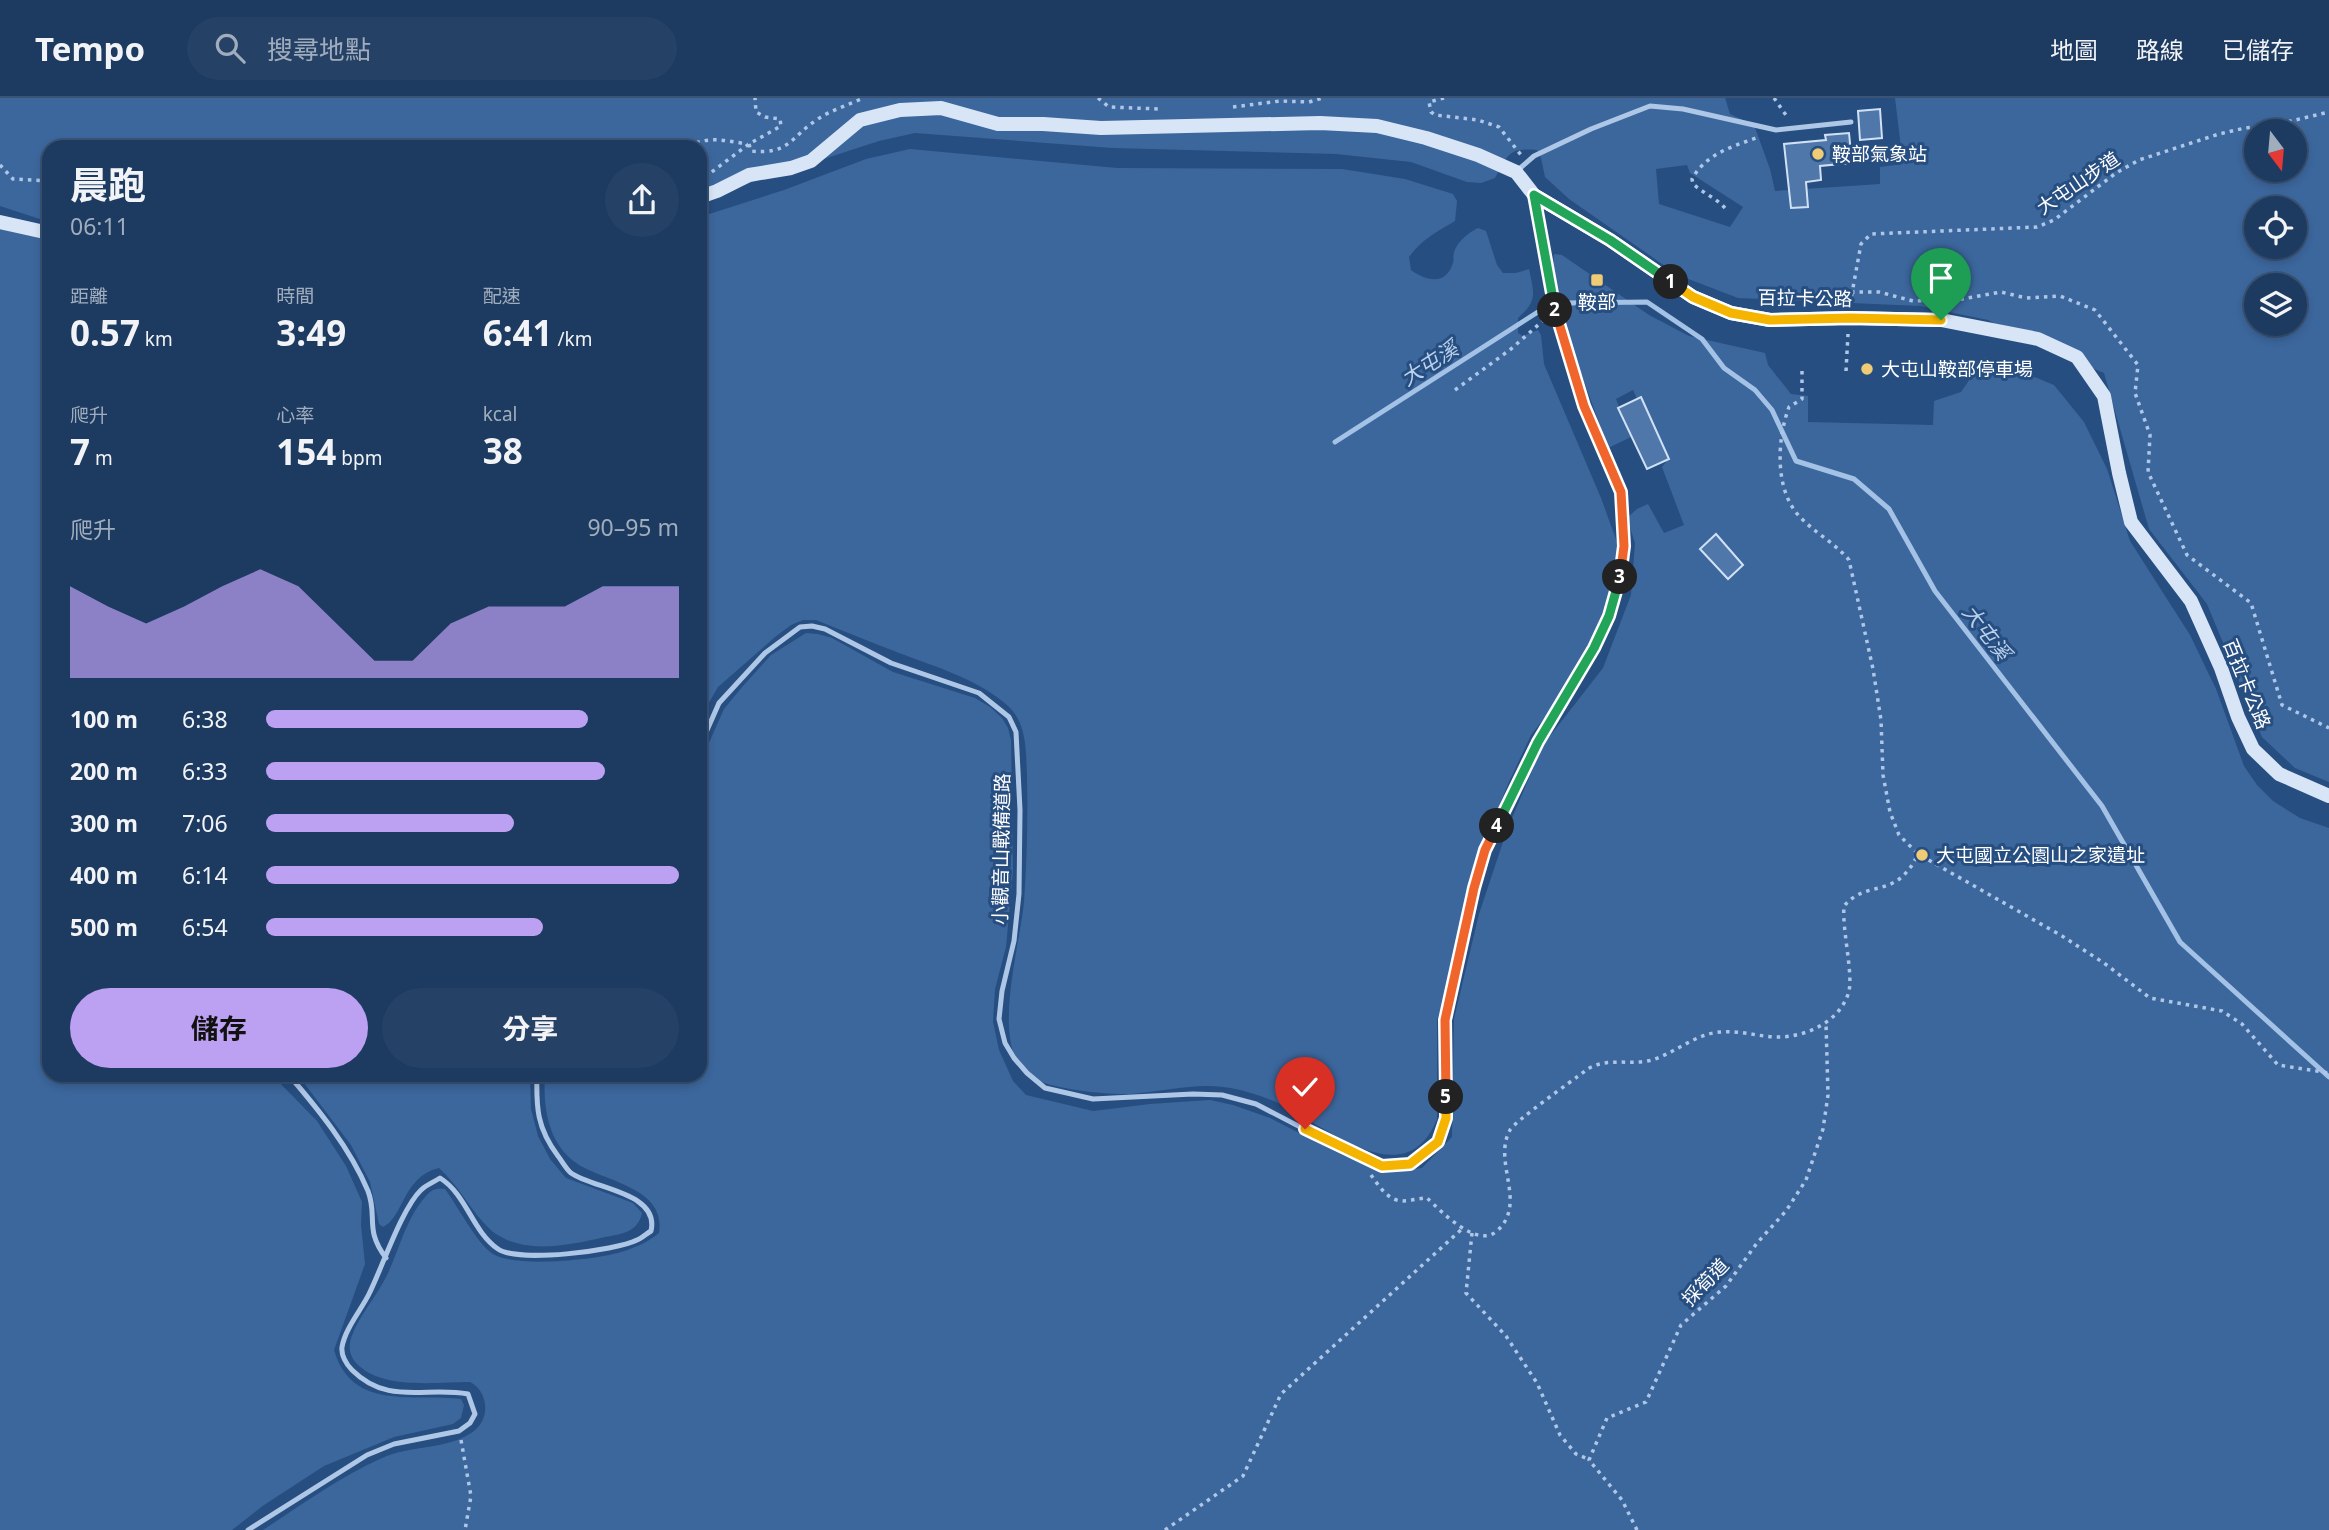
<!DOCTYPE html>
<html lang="zh-TW">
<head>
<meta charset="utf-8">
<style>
  body { margin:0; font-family:"Noto Sans","Noto Sans TC",sans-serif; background:#254166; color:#f1f3f6; height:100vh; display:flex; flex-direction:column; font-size:26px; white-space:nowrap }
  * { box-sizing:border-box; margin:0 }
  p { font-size:23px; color:#a0adbd }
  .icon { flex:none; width:38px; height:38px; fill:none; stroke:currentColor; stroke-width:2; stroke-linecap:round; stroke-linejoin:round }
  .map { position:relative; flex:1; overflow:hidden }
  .sheet { position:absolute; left:42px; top:42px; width:665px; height:942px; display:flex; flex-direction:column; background:#1d3a60; border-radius:21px; box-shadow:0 4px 10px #0003,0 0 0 2px #3b5475 }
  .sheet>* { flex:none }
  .needle { width:46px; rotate:164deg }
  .fabs { position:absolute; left:2244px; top:21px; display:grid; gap:14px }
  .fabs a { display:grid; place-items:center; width:63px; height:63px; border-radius:50%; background:#1d3a60; box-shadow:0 4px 10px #0003,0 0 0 2px #3b5475; font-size:35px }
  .pin { position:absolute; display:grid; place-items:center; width:60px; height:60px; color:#fff; margin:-72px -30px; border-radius:50% 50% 50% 0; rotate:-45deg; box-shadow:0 0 7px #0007 }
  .pin .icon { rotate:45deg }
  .km { position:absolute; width:35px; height:35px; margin:-18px; border-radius:50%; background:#222; color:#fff; font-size:19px; line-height:35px; text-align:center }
  .round { display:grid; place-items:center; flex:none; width:74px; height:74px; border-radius:37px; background:#254166 }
  .headline { display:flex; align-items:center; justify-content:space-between; height:119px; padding:0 28px }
  h1 { font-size:38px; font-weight:700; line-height:52px }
  .metrics { display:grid; grid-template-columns:repeat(3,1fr); gap:10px; height:119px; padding:7px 28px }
  .metrics div { display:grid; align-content:center }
  .metrics b { font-size:35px; font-weight:700 }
  .metrics small { font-size:19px; font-weight:400 }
  .metrics p { font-size:19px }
  .chart { height:196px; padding:14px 28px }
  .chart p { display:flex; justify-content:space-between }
  .chart svg { width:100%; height:126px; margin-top:7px; fill:#bca0f2; opacity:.7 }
  .primary-button { display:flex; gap:14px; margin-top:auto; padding:14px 28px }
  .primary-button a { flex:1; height:80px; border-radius:42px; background:#bca0f2; color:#111; font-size:28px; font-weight:700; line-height:80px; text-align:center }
  .primary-button a+a { background:#254166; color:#f1f3f6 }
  ul { padding:0 28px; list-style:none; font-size:23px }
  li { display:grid; grid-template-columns:112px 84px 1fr; align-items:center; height:52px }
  li i { height:18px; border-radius:9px; background:#bca0f2 }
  header { display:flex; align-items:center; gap:42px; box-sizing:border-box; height:98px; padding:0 35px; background:#1d3a60; border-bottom:2px solid #3b5475 }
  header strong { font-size:33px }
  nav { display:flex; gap:38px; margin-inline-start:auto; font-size:24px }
  .search { width:490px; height:63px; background:#254166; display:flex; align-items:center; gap:18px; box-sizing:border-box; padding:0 24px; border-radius:38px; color:#a0adbd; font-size:26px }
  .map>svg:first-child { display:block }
  .green { fill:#3c679d; fill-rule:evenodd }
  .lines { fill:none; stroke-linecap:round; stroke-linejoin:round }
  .stream { stroke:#a3c2e6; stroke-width:5 }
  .building { fill:#5077a9; stroke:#d1e1f5; stroke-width:2 }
  .path { stroke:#afc7e6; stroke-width:3.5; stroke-dasharray:3.5 5; stroke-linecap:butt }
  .lane { stroke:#afc7e6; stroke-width:5 }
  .street { stroke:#afc7e6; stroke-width:7 }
  .secondary { stroke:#d8e5f6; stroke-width:14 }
  .split-1-casing { stroke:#fff; stroke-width:14 }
  .split-2-casing { stroke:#fff; stroke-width:14 }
  .split-3-casing { stroke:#fff; stroke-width:14 }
  .split-4-casing { stroke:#fff; stroke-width:14 }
  .split-5-casing { stroke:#fff; stroke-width:14 }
  .split-6-casing { stroke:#fff; stroke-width:14 }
  .split-1 { stroke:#f5b400; stroke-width:9 }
  .split-2 { stroke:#22a559; stroke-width:9 }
  .split-3 { stroke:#f0652b; stroke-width:9 }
  .split-4 { stroke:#22a559; stroke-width:9 }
  .split-5 { stroke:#f0652b; stroke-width:9 }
  .split-6 { stroke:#f5b400; stroke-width:9 }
  .poi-dot { fill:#eecb74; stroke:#274e80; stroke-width:2.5 }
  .labels { text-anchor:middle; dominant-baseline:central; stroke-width:6; stroke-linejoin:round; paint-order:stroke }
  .poi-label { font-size:19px; fill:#fff; stroke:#274e80; text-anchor:start }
  .street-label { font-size:19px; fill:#fff; stroke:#274e80 }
  .water-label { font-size:21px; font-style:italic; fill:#bad1ed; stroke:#274e80 }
</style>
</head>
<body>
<header>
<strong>Tempo</strong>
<div class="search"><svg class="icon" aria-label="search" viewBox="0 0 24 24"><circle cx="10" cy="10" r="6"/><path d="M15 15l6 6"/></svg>搜尋地點</div>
<nav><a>地圖</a><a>路線</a><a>已儲存</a></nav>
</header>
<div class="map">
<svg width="2329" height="1432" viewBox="0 0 2329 1432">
  <rect width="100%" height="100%" fill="#274e80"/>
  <!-- green -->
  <path class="green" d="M0,0H1725L1730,16L1754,27L1770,71L1775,93L1880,86V69L1903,66L1895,0H2329V684L2295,670L2262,639L2207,506L2149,431L2104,275L2034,246L1988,222L1920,208L1738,200L1678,177L1569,101L1545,79L1541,60L1537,52C1508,49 1508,57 1495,80L1481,85L1467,84L1411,64L1336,56L1113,50L915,35L879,43L700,101V49H49V124L0,108ZM2256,33H2294V72H2256ZM1687,67L1690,75L1743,109L1730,129L1659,106L1656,71ZM2256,110H2294V149H2256ZM2256,187H2294V226H2256Z
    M910,51L1117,70L1342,71L1405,81L1453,96L1457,103L1455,123C1438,133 1421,142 1409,159L1411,172C1426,183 1446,188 1453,165C1454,162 1453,158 1454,154C1458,143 1468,135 1478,130L1486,133L1497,167L1503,175H1516L1529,171C1534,196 1538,202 1518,220V235L1523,238L1538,232L1541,237L1544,266L1601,400L1618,447L1619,482L1587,565L1531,637L1508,686L1476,765L1451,877L1437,922V1021C1405,1101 1323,1025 1276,1004C1264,999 1249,994 1236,991C1201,983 1167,993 1131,996C1109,997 1039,991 1024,974C992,940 1020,848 1024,804C1027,762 1028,720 1027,678C1026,654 1027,625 1008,608C978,581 936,569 899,555C871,544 843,533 816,522H803L791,527L775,539L718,589L700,620V119L784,92L866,61Z
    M0,121L49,139V976L272,977L317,1023L346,1068L362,1104L361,1127L365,1166L334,1252C352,1314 414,1295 461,1301L464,1307L461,1320L453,1326L394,1339L324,1368L264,1407L232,1432H0Z
    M1554,156L1562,157L1649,217L1689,238L1765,255L1768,267L1791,296L1808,298V324L1933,327L1934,303L1961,294L1985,259L2054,287L2084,324L2107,371L2130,443L2190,537L2216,591L2244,668L2257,687L2273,703L2300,720L2329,730V1432H263C301,1407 340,1379 382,1360C410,1347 449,1352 474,1333C491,1320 488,1293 470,1284C435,1284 376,1293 353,1261C349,1254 349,1248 351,1240C359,1217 378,1197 388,1175C400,1149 407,1119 426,1098C432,1091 437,1090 445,1091C457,1107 477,1146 493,1156C514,1170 596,1162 621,1154C635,1150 648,1144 659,1135C667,1086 597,1084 571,1061C547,1040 543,1006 545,977L700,976V665L724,611L743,588L771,557L806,535L818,536L832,540L893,574L975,600L990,609L1002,620L1008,630L1011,642L1013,773L1006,849L995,891L993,924L999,952L1013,983L1026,997L1093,1013L1150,1006L1210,1002L1233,1007L1270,1020L1342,1057L1374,1069L1400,1073L1422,1070L1452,1039L1454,921L1479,816L1507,732L1543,647L1603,570L1631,497L1635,445L1627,420L1637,411L1648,406L1664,435L1684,427L1662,369L1666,364L1633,292L1616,301L1631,339L1608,350L1570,244L1553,168Z
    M298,977H530L531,1011L538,1038L550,1061L566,1080L633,1105L642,1115C638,1134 622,1136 605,1139C565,1148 513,1160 483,1124C467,1106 457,1086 439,1070C403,1078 404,1119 383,1129L379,1126L370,1084L351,1047Z"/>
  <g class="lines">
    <!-- stream -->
    <path class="stream" d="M1568,205L1647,204L1702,241L1724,270L1755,292L1772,312L1796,363L1854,381L1889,411L1935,493L2102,708L2180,844L2329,979
      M1335,344L1541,212"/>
  </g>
  <!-- building -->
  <path class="building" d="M1880,11L1882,40L1860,42L1858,13Z
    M1849,35L1852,65L1820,68L1821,82L1806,84L1808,109L1791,110L1784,46L1826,42L1825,37Z
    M1641,299L1669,361L1647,371L1618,310Z
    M1716,436L1743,467L1728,481L1700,451Z"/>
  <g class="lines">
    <!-- path -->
    <path class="path" d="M1098,0L1109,9L1159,11
      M1444,0L1429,4L1431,14L1435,17L1478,22L1499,29L1521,57
      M1774,0L1788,20
      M1233,9L1280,3L1309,4L1323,0
      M749,46L751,53C790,57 790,39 818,21C831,12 849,7 863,0
      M689,49C706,37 728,43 747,46
      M0,67L13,81L49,83
      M705,79L749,46L781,28L780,21L765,19L756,14L755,0
      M1725,110C1716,100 1703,95 1693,86L1692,81C1706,56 1731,49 1756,40
      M1851,194H1879L1913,203L1962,201L2001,194L2026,200L2060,198L2095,212L2138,267L2135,295L2150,337L2148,374L2187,457L2251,505L2282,607L2329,630
      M1850,206L1861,146L1871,136L2037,129L2054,122L2116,75L2139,62L2219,36L2245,30L2274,27L2329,14
      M1802,273V301L1789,309C1777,341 1774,392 1800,419C1815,435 1835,445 1849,462L1873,571L1881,622L1883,677L1890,714L1899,737L1918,756L2062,838L2104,865L2150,900L2222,913L2242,926L2278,967L2329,975
      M1846,273L1848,236
      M1455,292L1511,251L1545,221
      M1371,1077C1379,1088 1388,1103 1403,1103C1411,1103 1419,1100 1427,1100C1442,1114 1477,1151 1497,1133C1528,1105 1492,1064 1510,1032C1515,1023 1572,983 1585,973C1604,958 1630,968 1652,962C1675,955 1695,936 1720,934C1740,932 1759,939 1778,939C1807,939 1841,923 1849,893C1853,874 1842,832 1844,808C1868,780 1896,803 1918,756
      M1472,1135L1466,1195L1506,1238L1537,1285L1560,1337L1576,1356L1588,1361
      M461,1342L471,1398L465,1432
      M1165,1432L1243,1378L1281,1296L1463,1130
      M1637,1432L1622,1402L1589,1362L1607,1320L1646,1304L1681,1227L1726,1188L1757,1145L1786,1113L1806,1082L1823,1031L1828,997L1826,925"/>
    <!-- lane -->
    <path class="lane" d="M1518,72L1534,58L1591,31L1650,8L1683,11L1776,32L1851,24
      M700,648L719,605L765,555L800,529L812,528L825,531L891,565L979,595L1009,619L1016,634L1020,712L1019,796L1014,843L1002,893L999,921L1005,945L1014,960L1027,975L1045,990L1093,1001L1193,996L1222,997L1256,1006L1354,1057L1382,1068L1410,1066L1438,1044L1446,1020L1445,922L1474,790L1485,752L1538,644L1594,550L1610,518L1621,474L1624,448L1621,394L1584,308L1555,213L1552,197
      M288,976C318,1011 350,1050 368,1093C378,1119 364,1131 386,1160
      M248,1432L367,1357L394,1346L459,1333L470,1325L475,1316L468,1296C426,1288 388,1308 352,1272C346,1266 341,1257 342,1249C345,1231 361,1212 369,1196C382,1170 402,1110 421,1092C426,1087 434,1084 440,1080C467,1097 472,1133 498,1151C518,1165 615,1153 637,1142C642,1140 646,1136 651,1133C660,1094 593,1091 571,1075C566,1071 562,1063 558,1058C537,1030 536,1010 537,976"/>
    <!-- street -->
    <path class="street" d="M1534,98L1552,197"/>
    <!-- secondary -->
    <path class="secondary" d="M700,99L717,93L749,77L791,70L811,63L860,22L900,12L941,10L998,26H1043L1101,30L1320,25L1377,28L1426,40L1478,57L1516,74L1534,97L1610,142L1693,199L1731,215L1770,222L1850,220L1941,222L2038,241L2077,259L2104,298L2119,375L2131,424L2191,503L2221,570L2238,619L2253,651L2279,676L2329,698
      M0,124L49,135"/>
  </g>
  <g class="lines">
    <defs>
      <path id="split-1" d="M1671,184L1693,199L1731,215L1770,222L1850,220L1941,222"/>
      <path id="split-2" d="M1555,212L1534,97L1610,142L1671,184"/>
      <path id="split-3" d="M1555,212L1584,308L1621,394L1624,448L1620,479"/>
      <path id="split-4" d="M1497,728L1538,644L1594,550L1609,518L1620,479"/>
      <path id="split-5" d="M1446,999L1445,922L1474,790L1485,752L1497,728"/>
      <path id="split-6" d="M1305,1031L1382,1068L1410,1066L1438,1044L1446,1020V999"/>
    </defs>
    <!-- split-1 casing -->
    <use href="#split-1" class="split-1-casing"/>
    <!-- split-2 casing -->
    <use href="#split-2" class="split-2-casing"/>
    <!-- split-3 casing -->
    <use href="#split-3" class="split-3-casing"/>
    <!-- split-4 casing -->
    <use href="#split-4" class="split-4-casing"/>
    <!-- split-5 casing -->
    <use href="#split-5" class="split-5-casing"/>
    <!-- split-6 casing -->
    <use href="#split-6" class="split-6-casing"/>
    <!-- split-1 -->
    <use href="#split-1" class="split-1"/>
    <!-- split-2 -->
    <use href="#split-2" class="split-2"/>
    <!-- split-3 -->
    <use href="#split-3" class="split-3"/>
    <!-- split-4 -->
    <use href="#split-4" class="split-4"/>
    <!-- split-5 -->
    <use href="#split-5" class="split-5"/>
    <!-- split-6 -->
    <use href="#split-6" class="split-6"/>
  </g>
  <!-- markers -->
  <g class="poi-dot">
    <circle cx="1818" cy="56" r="7"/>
    <rect x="1590" y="175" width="14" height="14" rx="3.5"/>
    <circle cx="1867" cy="271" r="7"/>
    <circle cx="1922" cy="757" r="7"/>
  </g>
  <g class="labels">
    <!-- poi labels -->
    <g class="poi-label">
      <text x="1832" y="56">鞍部氣象站</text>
      <text x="1597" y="204" text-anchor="middle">鞍部</text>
      <text x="1881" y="271">大屯山鞍部停車場</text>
      <text x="1936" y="757">大屯國立公園山之家遺址</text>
    </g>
    <!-- street labels -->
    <g class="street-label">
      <text transform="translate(2078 85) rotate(-34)">大屯山步道</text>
      <text transform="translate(1805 200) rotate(1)">百拉卡公路</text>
      <text transform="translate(2247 586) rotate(68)">百拉卡公路</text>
      <text transform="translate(1001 751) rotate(-89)">小觀音山戰備道路</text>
      <text transform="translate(1705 1184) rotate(-46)">採筍道</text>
    </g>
    <!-- water labels -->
    <g class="water-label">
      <text transform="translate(1429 265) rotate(-33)">大屯溪</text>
      <text transform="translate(1987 534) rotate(52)">大屯溪</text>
    </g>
  </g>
</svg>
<div class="fabs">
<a><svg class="needle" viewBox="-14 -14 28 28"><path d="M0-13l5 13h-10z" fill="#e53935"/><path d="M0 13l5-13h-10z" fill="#a0adbd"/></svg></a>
<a><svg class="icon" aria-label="locate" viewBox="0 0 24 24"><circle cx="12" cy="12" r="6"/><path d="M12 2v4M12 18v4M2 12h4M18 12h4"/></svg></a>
<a><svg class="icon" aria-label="layers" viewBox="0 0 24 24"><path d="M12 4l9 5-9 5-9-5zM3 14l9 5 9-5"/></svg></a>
</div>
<div class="pin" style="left:1941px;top:222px;background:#1e9e55"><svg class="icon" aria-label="arrive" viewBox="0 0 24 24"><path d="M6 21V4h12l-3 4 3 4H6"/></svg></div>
<div class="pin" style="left:1305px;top:1031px;background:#d93025"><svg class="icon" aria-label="check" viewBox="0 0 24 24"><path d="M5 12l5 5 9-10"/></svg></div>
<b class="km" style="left:1671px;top:184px">1</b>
<b class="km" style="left:1555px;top:212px">2</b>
<b class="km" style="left:1620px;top:479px">3</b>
<b class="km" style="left:1497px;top:728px">4</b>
<b class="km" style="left:1446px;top:999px">5</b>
<section class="sheet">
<div class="headline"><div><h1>晨跑</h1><p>06:11</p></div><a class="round"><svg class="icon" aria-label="share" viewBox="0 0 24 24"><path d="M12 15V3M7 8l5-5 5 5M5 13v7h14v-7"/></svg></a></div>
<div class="metrics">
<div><p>距離</p><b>0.57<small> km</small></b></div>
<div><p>時間</p><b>3:49</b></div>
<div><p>配速</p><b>6:41<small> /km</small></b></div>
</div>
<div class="metrics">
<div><p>爬升</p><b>7<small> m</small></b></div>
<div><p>心率</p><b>154<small> bpm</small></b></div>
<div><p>kcal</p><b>38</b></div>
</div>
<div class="chart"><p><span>爬升</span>90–95 m</p>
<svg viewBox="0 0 160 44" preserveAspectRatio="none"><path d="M0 44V12L10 19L20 25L30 19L40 12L50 6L60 12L70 25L80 38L90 38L100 25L110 19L120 19L130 19L140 12L150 12L160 12V44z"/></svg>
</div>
<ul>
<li><b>100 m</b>6:38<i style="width:78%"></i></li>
<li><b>200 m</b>6:33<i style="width:82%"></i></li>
<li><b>300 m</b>7:06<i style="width:60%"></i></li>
<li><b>400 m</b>6:14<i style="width:100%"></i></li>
<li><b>500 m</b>6:54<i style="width:67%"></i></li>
</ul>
<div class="primary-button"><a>儲存</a><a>分享</a></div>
</section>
</div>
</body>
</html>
